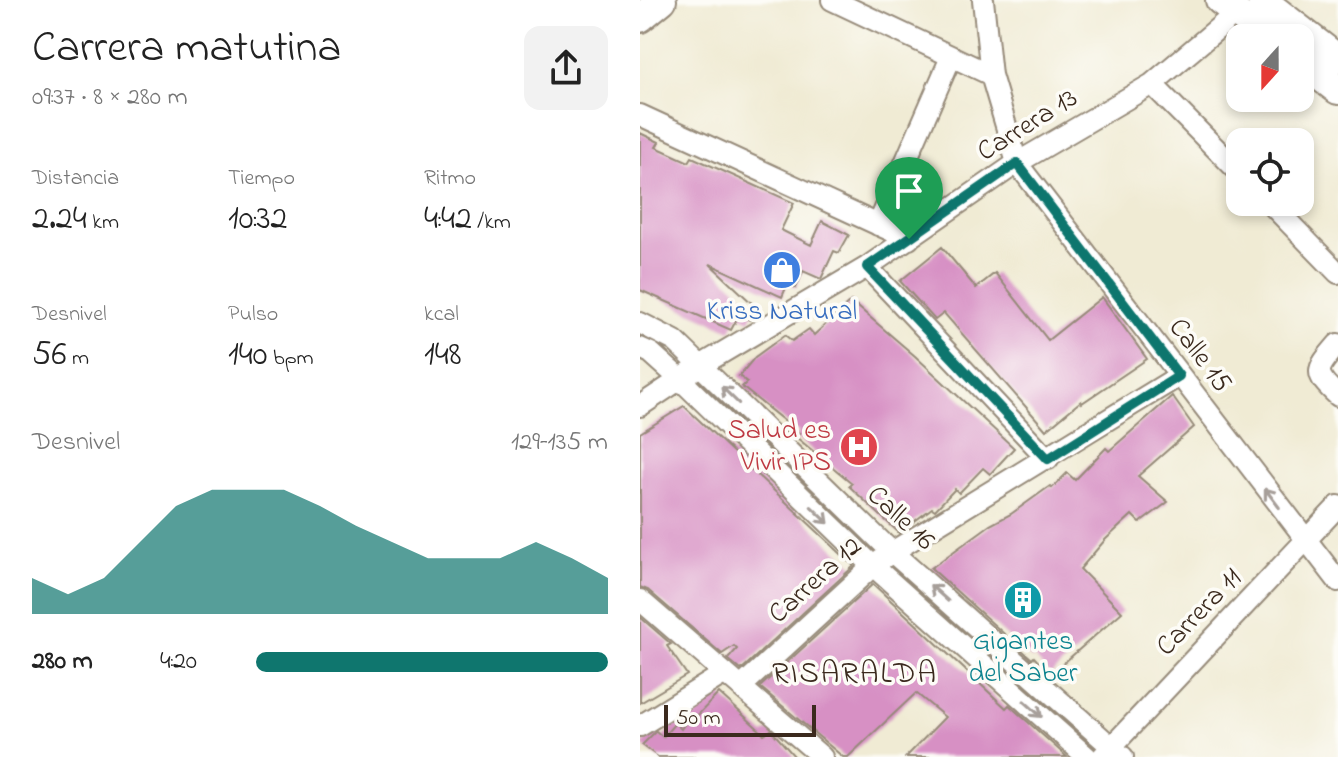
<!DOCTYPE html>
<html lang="es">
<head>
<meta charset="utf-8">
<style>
  body { margin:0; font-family:"Indie Flower",sans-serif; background:#f2f2f2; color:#222; height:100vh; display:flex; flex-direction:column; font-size:30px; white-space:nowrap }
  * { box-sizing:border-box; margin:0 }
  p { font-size:26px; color:#767676 }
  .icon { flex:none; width:44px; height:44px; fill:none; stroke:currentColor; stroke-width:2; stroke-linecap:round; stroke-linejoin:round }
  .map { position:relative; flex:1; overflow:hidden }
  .side { display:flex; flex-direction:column; background:#fff; width:640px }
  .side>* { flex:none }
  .needle { width:52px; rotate:201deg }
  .controls { position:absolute; left:586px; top:24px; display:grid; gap:16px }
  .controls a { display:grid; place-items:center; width:88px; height:88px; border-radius:16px; background:#fff; box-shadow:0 4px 12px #0003; font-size:40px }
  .scale { position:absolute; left:24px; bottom:20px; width:152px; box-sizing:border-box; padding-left:8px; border:4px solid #3b2a1e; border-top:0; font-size:22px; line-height:28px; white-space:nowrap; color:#3b2a1e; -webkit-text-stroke:6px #fdfcf7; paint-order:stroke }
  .pin { position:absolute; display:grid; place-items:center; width:68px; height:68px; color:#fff; margin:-82px -34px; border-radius:50% 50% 50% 0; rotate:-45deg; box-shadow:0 0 8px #0007 }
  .pin .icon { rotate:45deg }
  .round { display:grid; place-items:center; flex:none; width:84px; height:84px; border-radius:16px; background:#f2f2f2 }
  .head { display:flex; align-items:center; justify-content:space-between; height:136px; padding:0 32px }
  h1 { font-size:44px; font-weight:600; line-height:60px }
  .metrics { display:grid; grid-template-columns:repeat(3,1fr); gap:12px; height:136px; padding:8px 32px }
  .metrics div { display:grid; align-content:center }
  .metrics b { font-size:34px; font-weight:600 }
  .metrics small { font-size:22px; font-weight:400 }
  .metrics p { font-size:22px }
  .chart { height:224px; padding:16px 32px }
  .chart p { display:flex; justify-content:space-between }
  .chart svg { width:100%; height:144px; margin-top:8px; fill:#0f766e; opacity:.7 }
  ul { padding:0 32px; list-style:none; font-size:26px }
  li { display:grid; grid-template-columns:128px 96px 1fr; align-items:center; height:60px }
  li i { height:20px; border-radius:10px; background:#0f766e }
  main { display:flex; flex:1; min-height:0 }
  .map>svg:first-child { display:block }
  .building { fill:#d790c4 }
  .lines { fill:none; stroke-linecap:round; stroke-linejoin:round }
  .street-casing { stroke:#968a79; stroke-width:24 }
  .secondary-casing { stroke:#968a79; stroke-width:32 }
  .street { stroke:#fff; stroke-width:20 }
  .secondary { stroke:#fff; stroke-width:28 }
  .oneway { stroke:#a79f9a }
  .route-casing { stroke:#fff; stroke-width:16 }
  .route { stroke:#0f766e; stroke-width:10 }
  .labels { text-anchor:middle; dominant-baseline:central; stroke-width:7; stroke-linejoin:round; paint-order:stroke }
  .street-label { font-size:28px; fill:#3b2a1e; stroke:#fdfcf7 }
  .shop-label { font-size:28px; fill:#366cbe; stroke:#fdfcf7 }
  .health-label { font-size:28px; fill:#be3a42; stroke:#fdfcf7; text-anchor:end }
  .culture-label { font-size:28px; fill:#0d838f; stroke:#fdfcf7 }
  .neighbourhood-label { font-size:30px; letter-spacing:2px; fill:#3b2a1e; stroke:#fdfcf7 }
</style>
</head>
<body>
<main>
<section class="side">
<div class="head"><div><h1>Carrera matutina</h1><p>09:37 · 8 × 280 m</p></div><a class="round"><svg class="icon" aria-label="share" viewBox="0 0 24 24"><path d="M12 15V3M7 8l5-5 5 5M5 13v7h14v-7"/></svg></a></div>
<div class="metrics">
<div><p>Distancia</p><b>2.24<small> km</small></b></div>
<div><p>Tiempo</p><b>10:32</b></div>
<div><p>Ritmo</p><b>4:42<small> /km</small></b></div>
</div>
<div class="metrics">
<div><p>Desnivel</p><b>56<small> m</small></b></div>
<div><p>Pulso</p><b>140<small> bpm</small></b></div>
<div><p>kcal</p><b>148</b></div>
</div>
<div class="chart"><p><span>Desnivel</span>129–135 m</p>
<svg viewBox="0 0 160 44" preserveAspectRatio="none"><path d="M0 44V33L10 38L20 33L30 22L40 11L50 6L60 6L70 6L80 11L90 17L100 22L110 27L120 27L130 27L140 22L150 27L160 33V44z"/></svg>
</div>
<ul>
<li><b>280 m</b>4:20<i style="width:100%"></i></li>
</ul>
</section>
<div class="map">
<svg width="698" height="757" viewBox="0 0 698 757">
  <rect width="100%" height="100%" fill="#fdfcf7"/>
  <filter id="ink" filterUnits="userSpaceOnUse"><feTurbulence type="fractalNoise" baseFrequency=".0125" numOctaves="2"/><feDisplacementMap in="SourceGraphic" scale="16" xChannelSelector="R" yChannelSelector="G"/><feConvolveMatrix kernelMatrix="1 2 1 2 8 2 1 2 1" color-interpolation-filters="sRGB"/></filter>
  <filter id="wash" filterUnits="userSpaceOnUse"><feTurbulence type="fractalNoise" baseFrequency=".006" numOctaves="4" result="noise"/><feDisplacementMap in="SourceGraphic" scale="32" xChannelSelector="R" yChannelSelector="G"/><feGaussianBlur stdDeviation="1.8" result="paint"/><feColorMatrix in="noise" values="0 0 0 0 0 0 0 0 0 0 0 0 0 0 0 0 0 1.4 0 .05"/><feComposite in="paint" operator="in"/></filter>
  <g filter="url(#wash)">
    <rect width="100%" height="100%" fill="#f0ebd4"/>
    <g id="blocks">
      <!-- building -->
      <path class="building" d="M0,133L19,142L16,147L49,162L52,157L154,203L141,230L171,245L182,221L209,235L199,253L194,251L181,279L163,271L156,288L148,283L142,297L70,264L116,307L110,320L99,315L91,330L0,290Z
        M302,247L336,288L355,273L408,340L462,297L507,359L442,403L441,401L406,430L304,313L295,320L260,281Z
        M211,301L275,356L374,448L350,474L343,468L319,493L315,489L295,510L292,508L259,533L209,486L212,483L156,437L159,433L102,387L107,382L99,376L115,357L145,335L152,341L169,329L174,335Z
        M532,396L554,427L498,476L528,502L500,523L492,515L465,540L440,569L482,612L410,675L394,657L392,659L291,568L350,525L371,514L410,486L412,488L427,473L435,480L466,448L469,451Z
        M44,406L214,566L101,670L88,659L97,649L94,646L82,654L8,590L0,587V433Z
        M233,584L366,708L369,705L427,757H266L305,717L276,693L208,757H203L120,687Z
        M0,617L31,644L27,646L47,675L0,703Z
        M79,693L124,734L131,730L155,757H18L2,745L16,731L23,737L35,723L41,729L51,715L55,718Z"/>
    </g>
  </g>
  <g filter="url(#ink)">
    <use href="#blocks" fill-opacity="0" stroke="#968a79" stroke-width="2"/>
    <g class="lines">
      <defs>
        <path id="street" d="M192,0L351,75
          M343,0L351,75L377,163L698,581
          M512,84L600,173
          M0,115L269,239
          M629,202L698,273
          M238,225L311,57
          M227,267L408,459
          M0,323L35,341L252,552L483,757
          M698,344C676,370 672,372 698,396
          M0,348L11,353L41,380L233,566L447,757
          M0,406L60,366L227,267L377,163L512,84L596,13
          M0,600L182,757
          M102,686L233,566L252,552L539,376
          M0,726L85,673
          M462,757L698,506"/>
        <path id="secondary" d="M580,0L629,38
          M622,0L698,59
          M0,18L22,0
          M660,61L698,90"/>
      </defs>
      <!-- street casing -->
      <use href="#street" class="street-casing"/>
      <!-- secondary casing -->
      <use href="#secondary" class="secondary-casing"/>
      <!-- street -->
      <use href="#street" class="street"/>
      <!-- secondary -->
      <use href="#secondary" class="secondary"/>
    </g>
    <!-- one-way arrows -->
    <defs><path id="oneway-shaft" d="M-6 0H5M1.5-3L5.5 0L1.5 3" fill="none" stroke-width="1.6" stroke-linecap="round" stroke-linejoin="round" transform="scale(2)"/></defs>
    <g class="oneway">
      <use href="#oneway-shaft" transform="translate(90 395) rotate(-136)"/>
      <use href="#oneway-shaft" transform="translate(632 498) rotate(-127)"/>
      <use href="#oneway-shaft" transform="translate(180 515) rotate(44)"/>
      <use href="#oneway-shaft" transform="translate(299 593) rotate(-138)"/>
      <use href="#oneway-shaft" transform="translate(393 709) rotate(42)"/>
    </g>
  </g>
  <g class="lines" filter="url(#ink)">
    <defs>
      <path id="route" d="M377,163L539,376L408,459L227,267Z"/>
    </defs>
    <!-- route casing -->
    <use href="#route" class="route-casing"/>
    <!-- route -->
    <use href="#route" class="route"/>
  </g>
  <!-- icons -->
  <defs>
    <symbol id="shop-disc" viewBox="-11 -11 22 22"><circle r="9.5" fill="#3f7fe0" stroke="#fdfcf7"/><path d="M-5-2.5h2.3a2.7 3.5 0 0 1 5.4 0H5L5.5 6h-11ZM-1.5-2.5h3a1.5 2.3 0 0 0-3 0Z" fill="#fff"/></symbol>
    <symbol id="hospital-disc" viewBox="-11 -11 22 22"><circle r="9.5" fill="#e0444e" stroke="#fdfcf7"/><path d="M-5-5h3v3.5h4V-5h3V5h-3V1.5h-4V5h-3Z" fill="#fff"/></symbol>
    <symbol id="building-disc" viewBox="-11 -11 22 22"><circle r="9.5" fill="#0f9aa8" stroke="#fdfcf7"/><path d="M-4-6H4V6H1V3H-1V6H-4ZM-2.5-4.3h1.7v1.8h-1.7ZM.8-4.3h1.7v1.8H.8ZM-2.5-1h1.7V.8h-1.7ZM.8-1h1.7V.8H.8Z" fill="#fff"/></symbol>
  </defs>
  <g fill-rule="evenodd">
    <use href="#shop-disc" x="120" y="248" width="44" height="44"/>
    <use href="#hospital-disc" x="197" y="425" width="44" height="44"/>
    <use href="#building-disc" x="361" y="578" width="44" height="44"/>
  </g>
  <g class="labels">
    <!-- street labels -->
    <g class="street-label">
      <text transform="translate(388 126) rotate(-32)">Carrera 13</text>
      <text transform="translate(559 356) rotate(53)">Calle 15</text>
      <text transform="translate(260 519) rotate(43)">Calle 16</text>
      <text transform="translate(176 581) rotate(-42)">Carrera 12</text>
      <text transform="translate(560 613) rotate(-46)">Carrera 11</text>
    </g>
    <!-- shop labels -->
    <g class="shop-label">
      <text x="142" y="312">Kriss Natural</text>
    </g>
    <!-- health labels -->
    <g class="health-label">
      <text x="191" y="431">Salud es<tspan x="191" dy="32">Vivir IPS</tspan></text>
    </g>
    <!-- culture labels -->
    <g class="culture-label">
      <text x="383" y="642">Gigantes<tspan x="383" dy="32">del Saber</tspan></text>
    </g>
    <!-- neighbourhood labels -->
    <g class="neighbourhood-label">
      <text x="215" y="675">RISARALDA</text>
    </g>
  </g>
</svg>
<div class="controls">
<a><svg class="needle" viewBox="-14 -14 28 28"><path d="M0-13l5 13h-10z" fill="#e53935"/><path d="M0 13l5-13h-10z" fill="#767676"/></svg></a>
<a><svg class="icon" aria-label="locate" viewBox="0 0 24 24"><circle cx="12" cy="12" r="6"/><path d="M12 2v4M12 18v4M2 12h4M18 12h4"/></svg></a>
</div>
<div class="scale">50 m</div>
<div class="pin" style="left:269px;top:239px;background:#1e9e55"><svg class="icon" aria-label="arrive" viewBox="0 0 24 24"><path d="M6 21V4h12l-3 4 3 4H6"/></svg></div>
</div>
</main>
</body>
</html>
